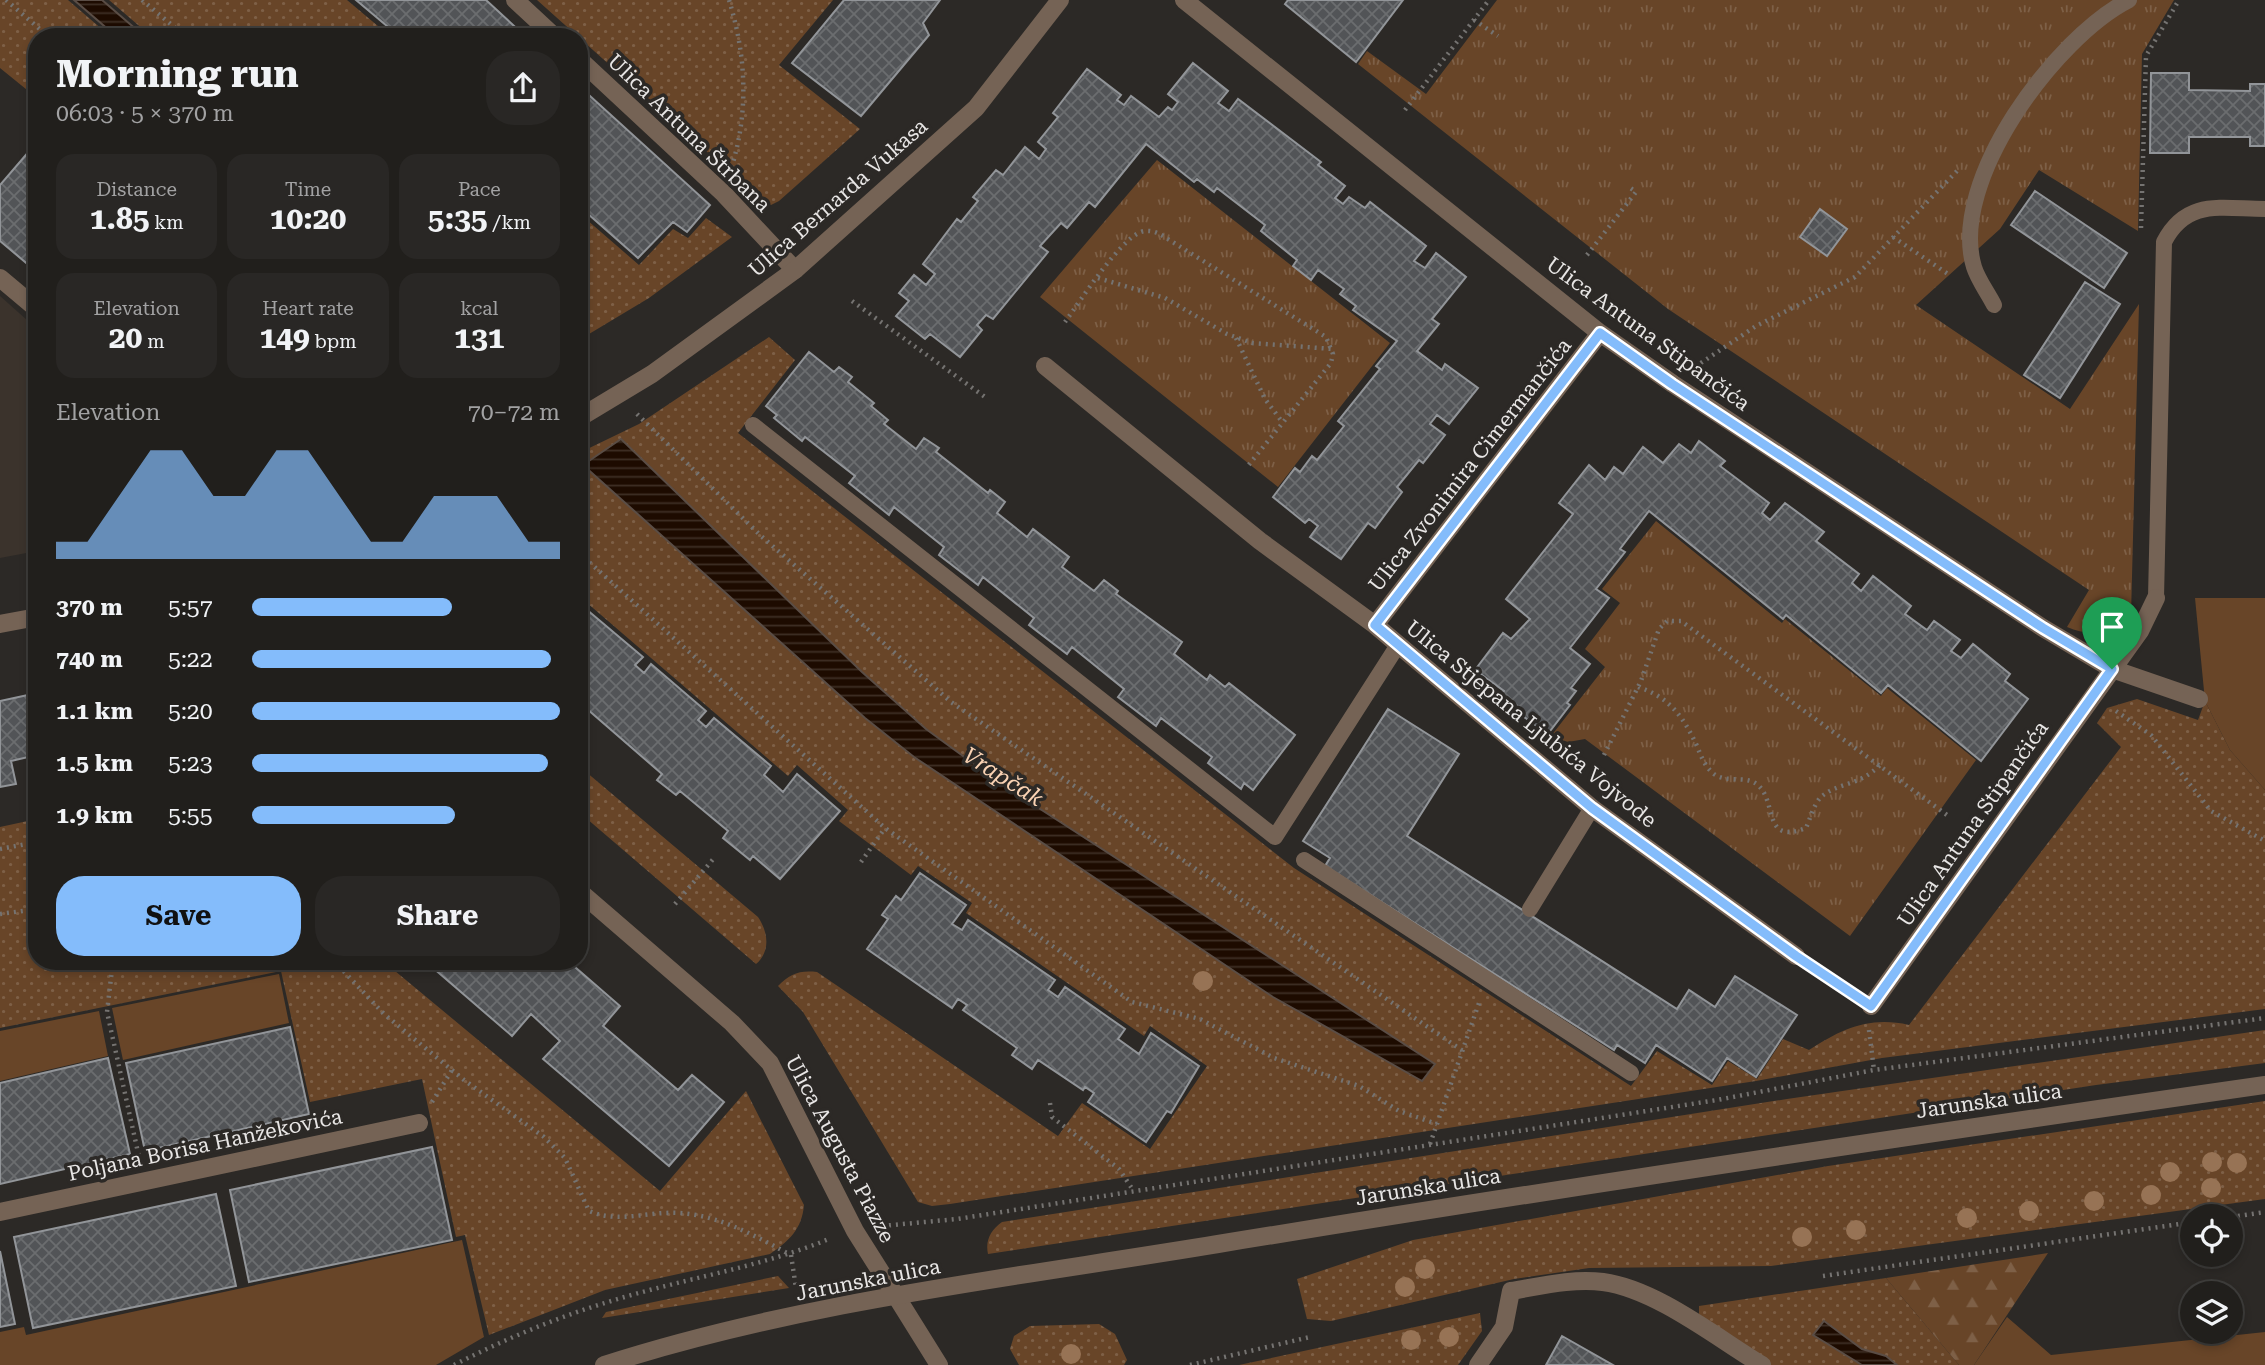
<!DOCTYPE html>
<html lang="en">
<head>
<meta charset="utf-8">
<style>
  body { margin:0; font-family:"Roboto Serif",serif; background:#292725; color:#f1f3f6; height:100vh; display:flex; flex-direction:column; font-size:26px; white-space:nowrap }
  * { box-sizing:border-box; margin:0 }
  p { font-size:23px; color:#a2a2a3 }
  .icon { flex:none; width:38px; height:38px; fill:none; stroke:currentColor; stroke-width:2; stroke-linecap:round; stroke-linejoin:round }
  .map { position:relative; flex:1; overflow:hidden }
  .sheet { position:absolute; left:28px; top:28px; width:560px; height:942px; display:flex; flex-direction:column; background:#211f1c; border-radius:28px; box-shadow:0 4px 10px #0003,0 0 0 2px #3e3d3b }
  .sheet>* { flex:none }
  .tools { position:absolute; left:2180px; top:1204px; display:grid; gap:14px }
  .tools a { display:grid; place-items:center; width:63px; height:63px; border-radius:50%; background:#211f1c; box-shadow:0 4px 10px #0003,0 0 0 2px #3e3d3b; font-size:35px }
  .pin { position:absolute; display:grid; place-items:center; width:60px; height:60px; color:#fff; margin:-72px -30px; border-radius:50% 50% 50% 0; rotate:-45deg; box-shadow:0 0 7px #0007 }
  .pin .icon { rotate:45deg }
  .round { display:grid; place-items:center; flex:none; width:74px; height:74px; border-radius:28px; background:#292725 }
  .summary { display:flex; align-items:center; justify-content:space-between; height:119px; padding:0 28px }
  h1 { font-size:38px; font-weight:700; line-height:52px }
  .metrics { display:grid; grid-template-columns:repeat(3,1fr); gap:10px; height:119px; padding:7px 28px }
  .metrics div { display:grid; align-content:center; border-radius:18px; background:#292725; text-align:center }
  .metrics b { font-size:30px; font-weight:700 }
  .metrics small { font-size:19px; font-weight:400 }
  .metrics p { font-size:19px }
  .chart { height:196px; padding:14px 28px }
  .chart p { display:flex; justify-content:space-between }
  .chart svg { width:100%; height:126px; margin-top:7px; fill:#84bcfb; opacity:.7 }
  .primary-button { display:flex; gap:14px; margin-top:auto; padding:14px 28px }
  .primary-button a { flex:1; height:80px; border-radius:28px; background:#84bcfb; color:#111; font-size:28px; font-weight:700; line-height:80px; text-align:center }
  .primary-button a+a { background:#292725; color:#f1f3f6 }
  ul { padding:0 28px; list-style:none; font-size:23px }
  li { display:grid; grid-template-columns:112px 84px 1fr; align-items:center; height:52px }
  li i { height:18px; border-radius:9px; background:#84bcfb }
  .map>svg:first-child { display:block }
  .built { fill:#3b332c }
  .grass { fill:url(#grass-dots) }
  .forest { fill:url(#forest-firs) }
  .park { fill:url(#park-tufts) }
  .garden { fill:#684528 }
  .water { fill:url(#water-rules); stroke:#5a4d45; stroke-width:2 }
  .building { fill:url(#building-cross-hatch); stroke:#929599; stroke-width:2 }
  .lines { fill:none; stroke-linecap:round; stroke-linejoin:round }
  .path { stroke:#757371; stroke-width:4.5; stroke-dasharray:2 5; stroke-linecap:butt }
  .service { stroke:#756355; stroke-width:16 }
  .minor { stroke:#756355; stroke-width:18 }
  .tertiary { stroke:#756355; stroke-width:18 }
  .tree { fill:#977355 }
  .route-casing { stroke:#fff; stroke-width:14 }
  .route { stroke:#84bcfb; stroke-width:9 }
  .labels { text-anchor:middle; dominant-baseline:central; stroke-width:7; stroke-linejoin:round; paint-order:stroke }
  .street-label { font-size:21px; fill:#e8e6e5; stroke:#2c2926 }
  .water-label { font-size:23px; font-style:italic; fill:#fad3b4; stroke:#2c2926 }
</style>
</head>
<body>
<div class="map">
<svg width="2265" height="1365" viewBox="0 0 2265 1365">
  <defs>
    <pattern id="grass-dots" width="8" height="8" patternUnits="userSpaceOnUse" patternTransform="scale(1.75)"><rect width="8" height="8" fill="#684528"/><path d="M2 2h.1M6 6h.1" fill="none" stroke="#7e6047" stroke-width="1.8" stroke-linecap="round"/></pattern>
    <pattern id="forest-firs" width="22" height="20" patternUnits="userSpaceOnUse" patternTransform="scale(1.75)"><rect width="22" height="20" fill="#684528"/><path d="M5 1l3.5 6h-7zM16 11l3.5 6h-7z" fill="#7e6047"/></pattern>
    <pattern id="park-tufts" width="24" height="20" patternUnits="userSpaceOnUse" patternTransform="scale(1.75)"><rect width="24" height="20" fill="#684528"/><path d="M3 7l-1-3M5 7V3M7 7l1-3M15 17l-1-3M17 17v-4M19 17l1-3" fill="none" stroke="#7e6047"/></pattern>
    <pattern id="water-rules" width="6" height="5" patternUnits="userSpaceOnUse" patternTransform="scale(1.75)"><rect width="6" height="5" fill="#1d0b00"/><path d="M0 2.5h6" fill="none" stroke="#3e2f25"/></pattern>
    <pattern id="building-cross-hatch" width="8" height="8" patternUnits="userSpaceOnUse" patternTransform="scale(1.75)"><rect width="8" height="8" fill="#525457"/><path d="M0 0l8 8M0 8l8-8" fill="none" stroke="#6b6d6f"/></pattern>
  </defs>
  <rect width="100%" height="100%" fill="#2c2926"/>
  <!-- built -->
  <path class="built" d="M0,296L37,329V551L0,558Z"/>
  <!-- grass -->
  <path class="grass" d="M0,0H68L111,37H37V98L0,68Z
    M109,0H347L391,37H152Z
    M537,0H833L779,65L860,129L779,201L771,205L763,202Z
    M579,213L639,265L673,229L688,238L706,218L732,237L649,298L579,340Z
    M769,337L795,360L738,433L1294,868L1631,1086L1657,1051L1712,1085L1728,1061L1757,1079L1783,1039L1809,1050C1842,1029 1869,1016 1909,1025L2121,747L2097,723L2107,708L2137,699L2198,720L2205,701L2230,750L2265,790V1009L1882,1058L1756,1081L950,1204L932,1206L918,1202L803,1012L778,986C790,974 799,970 817,972L1058,1136L1082,1103L1150,1149L1207,1066L1150,1026L1144,1036L966,913L972,903L918,866L911,875L839,821L848,810L797,765L788,776L579,596V587L583,582L579,579V453L639,424Z
    M579,766L758,917C768,932 771,951 756,964L579,812Z
    M37,819V961H383L660,1191L746,1091L804,1205C802,1229 789,1241 770,1254L605,1290L489,1335L465,1235L456,1237L422,1079L310,1102L281,971L0,1028V827Z
    M2265,1030V1063L2096,1085L988,1254C985,1240 991,1230 1002,1222L1787,1099Z
    M2265,1101V1199L1771,1266L1589,1268L1514,1279L1331,1321L1307,1319L1297,1279L1413,1240L1828,1166Z
    M778,1276L789,1288L602,1318L606,1312Z
    M1886,1278L1959,1365H1767L1699,1314V1306Z
    M1480,1313L1482,1331L1458,1365H1239Z
    M1099,1324L1115,1334L1127,1360L1124,1365H1019L1010,1349L1014,1336L1030,1326Z"/>
  <!-- forest -->
  <path class="forest" d="M2048,1253L1974,1365H1959L1886,1278Z"/>
  <!-- park -->
  <path class="park" d="M1497,0H2174L2142,54L2138,231L2039,170L2000,229L1916,305L2070,409L2139,304L2131,615C2110,632 2093,638 2067,627L2089,590L1668,309L1358,64L1367,51L1426,94Z
    M1157,160L1390,343L1278,487L1040,297Z
    M1656,521L1782,623L1785,619L1881,696L1887,688L1976,760L1850,936L1585,739L1568,742L1551,736L1605,667L1585,649L1620,603L1602,589Z"/>
  <!-- garden -->
  <path class="garden" d="M2195,598H2265V790L2230,750L2205,701Z
    M279,974L289,1023L123,1060L112,1008Z
    M99,1011L108,1056L0,1081V1031Z
    M462,1240L484,1337L436,1365H0V1332L24,1327L26,1335Z
    M2007,1317L2051,1355L2265,1332V1365H1974Z"/>
  <!-- water -->
  <path class="water" d="M74,0H102L145,37H117Z
    M621,439L862,672L926,729L1000,783L1435,1064L1422,1081L1273,997L914,757L865,718L583,465Z
    M1824,1321L1862,1349L1886,1356L1897,1365H1862L1813,1335Z"/>
  <!-- building -->
  <path class="building" d="M356,0H486L526,37H400Z
    M844,0H940L923,23L929,35L861,116L792,63Z
    M1288,0H1403L1356,62L1285,4Z
    M1193,63L1228,91L1218,103L1229,111L1238,99L1321,162L1318,165L1345,186L1335,198L1343,204L1349,197L1365,208L1370,202L1426,246L1414,261L1425,268L1436,253L1466,277L1432,319L1439,324L1417,351L1442,370L1445,364L1478,388L1449,424L1437,415L1430,424L1445,435L1423,463L1419,460L1397,487L1402,492L1375,528L1368,523L1341,559L1310,537L1318,526L1309,519L1305,523L1273,497L1295,468L1300,472L1312,456L1317,460L1344,426L1338,421L1380,369L1376,366L1397,341L1353,310L1356,306L1340,294L1344,289L1318,270L1311,280L1293,266L1297,260L1261,231L1265,225L1217,188L1214,192L1197,179L1194,182L1146,144L1095,207L1089,202L1067,228L1061,223L1040,246L1048,252L993,319L986,315L977,325L982,330L960,357L930,334L925,339L896,316L909,301L899,293L914,275L926,285L935,274L923,264L957,219L961,222L978,201L973,197L996,170L1003,175L1025,147L1039,159L1046,149L1038,142L1058,117L1053,113L1087,69L1121,95L1117,100L1124,105L1131,96L1159,117L1168,107L1172,110L1178,102L1168,94Z
    M2151,73H2189V90L2250,91V84H2265V146H2250V137H2189V153H2150Z
    M579,86L710,205L687,232L673,222L638,258L579,206Z
    M37,142V272L0,241V185Z
    M2035,191L2127,253L2104,288L2011,225Z
    M1820,209L1847,229L1827,256L1800,237Z
    M2085,282L2120,304L2060,398L2024,375Z
    M809,352L834,372L839,367L852,377L848,382L874,403L871,406L888,420L884,424L916,449L924,438L939,448L936,452L988,493L990,490L1005,502L997,513L1027,537L1033,529L1069,557L1062,567L1094,591L1104,580L1118,591L1116,594L1182,642L1174,654L1207,680L1210,675L1225,687L1229,683L1295,735L1253,790L1244,783L1241,789L1208,763L1212,757L1161,718L1156,726L1118,697L1124,689L1072,647L1067,654L1029,625L1034,618L983,577L978,585L939,555L944,547L894,507L889,515L849,483L855,476L805,437L802,441L774,418L777,415L766,406Z
    M1699,441L1725,461L1720,466L1769,503L1762,513L1770,520L1785,503L1824,532L1816,541L1859,574L1852,583L1861,591L1873,576L1911,606L1905,614L1927,630L1934,621L1960,640L1951,651L1961,658L1973,644L2010,674L2005,681L2028,699L1981,761L1888,685L1881,693L1786,615L1783,619L1649,511L1620,549L1625,552L1596,589L1609,598L1570,648L1590,664L1571,688L1576,691L1567,703L1570,705L1547,735L1499,697L1504,691L1475,670L1503,633L1511,639L1530,619L1506,599L1573,514L1559,503L1589,465L1605,480L1614,467L1623,474L1643,447L1663,463L1679,444L1691,453Z
    M586,609L643,657L635,665L644,673L651,664L706,711L698,720L706,727L714,718L771,766L764,775L783,792L797,774L840,811L780,879L753,856L750,860L723,838L728,831L680,791L676,795L657,780L662,774L579,702V618Z
    M37,693V755L11,761L16,784L0,787V701Z
    M1388,709L1459,754L1407,836L1677,1009L1689,990L1715,1007L1735,976L1797,1015L1756,1077L1727,1058L1712,1081L1656,1045L1645,1063L1617,1045L1614,1050L1325,866L1330,858L1303,841Z
    M920,873L966,905L952,924L962,930L968,920L1055,980L1048,990L1058,997L1065,987L1125,1029L1118,1039L1139,1054L1151,1033L1199,1066L1171,1113L1167,1111L1146,1142L1088,1102L1094,1093L1085,1087L1083,1090L1038,1060L1032,1069L1012,1055L1017,1048L963,1010L967,1005L958,999L952,1008L867,949L888,919L882,915L896,896L901,900Z
    M425,961H535L540,965L544,961H568L620,1006L603,1026L678,1090L692,1075L724,1102L669,1166L543,1059L560,1041L531,1014L512,1036Z
    M290,1027L309,1114L145,1151L126,1063Z
    M108,1058L130,1154L0,1184V1083Z
    M432,1147L452,1240L249,1282L230,1190Z
    M216,1194L236,1286L33,1328L14,1237Z
    M0,1251L15,1324L0,1327Z
    M1562,1336L1613,1365H1546Z"/>
  <g class="lines">
    <!-- path -->
    <path class="path" d="M6,0L49,37
      M142,0L186,37
      M729,0C746,55 749,110 732,166
      M1474,20L1498,36
      M1405,110L1489,0
      M2141,228L2146,56L2179,0
      M1893,237L1948,274
      M1587,255L1636,192L1629,187
      M1098,278L1165,298L1227,334L1252,343L1333,349
      M852,301L985,397
      M1065,322C1079,303 1124,232 1145,231C1155,230 1163,236 1171,241L1326,337L1333,354L1331,363L1247,467
      M1236,338L1265,399L1283,423
      M1695,367L1756,326L1855,277L1957,171
      M637,414L760,535L951,702L1463,1051
      M579,553L885,828L1132,1002L1200,1019L1274,1058L1359,1086L1399,1111L1437,1124
      M1638,687C1669,697 1683,716 1697,746C1701,756 1705,767 1714,774C1728,784 1747,774 1759,786C1777,804 1763,845 1806,828C1810,819 1814,804 1821,797C1838,782 1858,787 1880,765
      M2116,711L2151,735L2211,811L2265,841
      M1604,755L1641,681L1659,629L1667,621H1681L1947,815
      M0,849L37,842
      M861,862L885,828
      M675,904L715,857
      M0,914L37,909
      M113,961L107,1012L139,1157
      M334,961L384,1014L464,1080L544,1137L565,1158L589,1211C620,1224 647,1211 679,1213C719,1215 755,1236 789,1254
      M1818,971L1849,991
      M1869,1030L1874,1070
      M432,1102L452,1070
      M1050,1103L1052,1117L1119,1169L1133,1190
      M1430,1144L1479,1003
      M2231,1217L2265,1212
      M882,1226L957,1219L1717,1100L1874,1070L2265,1018
      M791,1255L796,1288
      M1823,1276L2193,1222
      M454,1365C503,1340 555,1318 608,1302C681,1279 758,1268 829,1239
      M1190,1365L1310,1337"/>
    <!-- service -->
    <path class="service" d="M1994,305C1988,293 1978,280 1974,267C1948,181 2056,37 2129,0
      M753,425L1275,837L1398,645
      M2156,598L2164,242C2187,198 2222,209 2265,209
      M1304,860L1631,1073
      M1530,909L1592,808"/>
    <!-- minor -->
    <path class="minor" d="M515,0L555,37
      M1184,0L1600,333L1673,384L2043,628L2112,669L2199,699
      M579,59L724,194L795,270
      M0,278L37,309
      M1045,366L1260,541L1375,625L1592,808L1796,956
      M0,624L37,617
      M1375,625L1600,333
      M1871,1006L2140,631L2156,598
      M0,1212L419,1123
      M896,1296L939,1365
      M1478,1365L1504,1327L1511,1291C1541,1286 1573,1278 1603,1282C1656,1289 1717,1338 1762,1365"/>
    <!-- tertiary -->
    <path class="tertiary" d="M579,418L652,374L795,270L976,108L1060,0
      M579,891L732,1023L770,1063L855,1231L896,1296
      M604,1365C803,1301 1013,1278 1218,1244C1567,1187 1916,1135 2265,1085"/>
  </g>
  <!-- trees -->
  <g class="tree">
    <circle cx="1203" cy="981" r="10"/>
    <circle cx="2212" cy="1162" r="10"/>
    <circle cx="2237" cy="1163" r="10"/>
    <circle cx="2170" cy="1172" r="10"/>
    <circle cx="2211" cy="1188" r="10"/>
    <circle cx="2151" cy="1195" r="10"/>
    <circle cx="2094" cy="1201" r="10"/>
    <circle cx="2029" cy="1211" r="10"/>
    <circle cx="1967" cy="1218" r="10"/>
    <circle cx="1856" cy="1230" r="10"/>
    <circle cx="1802" cy="1237" r="10"/>
    <circle cx="1425" cy="1269" r="10"/>
    <circle cx="1405" cy="1287" r="10"/>
    <circle cx="1449" cy="1337" r="10"/>
    <circle cx="1411" cy="1340" r="10"/>
    <circle cx="1071" cy="1354" r="10"/>
  </g>
  <g class="lines">
    <defs>
      <path id="route" d="M1600,333L1672,384L2043,628L2112,669L1871,1006L1796,956L1592,808L1375,625Z"/>
    </defs>
    <!-- route casing -->
    <use href="#route" class="route-casing"/>
    <!-- route -->
    <use href="#route" class="route"/>
  </g>
  <g class="labels">
    <!-- street labels -->
    <g class="street-label">
      <text transform="translate(689 133) rotate(44)">Ulica Antuna Štrbana</text>
      <text transform="translate(838 198) rotate(-41)">Ulica Bernarda Vukasa</text>
      <text transform="translate(1648 334) rotate(36)">Ulica Antuna Stipančića</text>
      <text transform="translate(1470 465) rotate(-52)">Ulica Zvonimira Cimermančića</text>
      <text transform="translate(1531 724) rotate(39)">Ulica Stjepana Ljubića Vojvode</text>
      <text transform="translate(1973 824) rotate(-55)">Ulica Antuna Stipančića</text>
      <text transform="translate(1989 1101) rotate(-8)">Jarunska ulica</text>
      <text transform="translate(205 1145) rotate(-12)">Poljana Borisa Hanžekovića</text>
      <text transform="translate(840 1149) rotate(62)">Ulica Augusta Piazze</text>
      <text transform="translate(1428 1187) rotate(-9)">Jarunska ulica</text>
      <text transform="translate(868 1280) rotate(-11)">Jarunska ulica</text>
    </g>
    <!-- water labels -->
    <g class="water-label">
      <text transform="translate(1003 777) rotate(32)">Vrapčak</text>
    </g>
  </g>
</svg>
<div class="tools">
<a><svg class="icon" aria-label="locate" viewBox="0 0 24 24"><circle cx="12" cy="12" r="6"/><path d="M12 2v4M12 18v4M2 12h4M18 12h4"/></svg></a>
<a><svg class="icon" aria-label="layers" viewBox="0 0 24 24"><path d="M12 4l9 5-9 5-9-5zM3 14l9 5 9-5"/></svg></a>
</div>
<div class="pin" style="left:2112px;top:669px;background:#1e9e55"><svg class="icon" aria-label="arrive" viewBox="0 0 24 24"><path d="M6 21V4h12l-3 4 3 4H6"/></svg></div>
<section class="sheet">
<div class="summary"><div><h1>Morning run</h1><p>06:03 · 5 × 370 m</p></div><a class="round"><svg class="icon" aria-label="share" viewBox="0 0 24 24"><path d="M12 15V3M7 8l5-5 5 5M5 13v7h14v-7"/></svg></a></div>
<div class="metrics">
<div><p>Distance</p><b>1.85<small> km</small></b></div>
<div><p>Time</p><b>10:20</b></div>
<div><p>Pace</p><b>5:35<small> /km</small></b></div>
</div>
<div class="metrics">
<div><p>Elevation</p><b>20<small> m</small></b></div>
<div><p>Heart rate</p><b>149<small> bpm</small></b></div>
<div><p>kcal</p><b>131</b></div>
</div>
<div class="chart"><p><span>Elevation</span>70–72 m</p>
<svg viewBox="0 0 160 44" preserveAspectRatio="none"><path d="M0 44V38L10 38L20 22L30 6L40 6L50 22L60 22L70 6L80 6L90 22L100 38L110 38L120 22L130 22L140 22L150 38L160 38V44z"/></svg>
</div>
<ul>
<li><b>370 m</b>5:57<i style="width:65%"></i></li>
<li><b>740 m</b>5:22<i style="width:97%"></i></li>
<li><b>1.1 km</b>5:20<i style="width:100%"></i></li>
<li><b>1.5 km</b>5:23<i style="width:96%"></i></li>
<li><b>1.9 km</b>5:55<i style="width:66%"></i></li>
</ul>
<div class="primary-button"><a>Save</a><a>Share</a></div>
</section>
</div>
</body>
</html>
